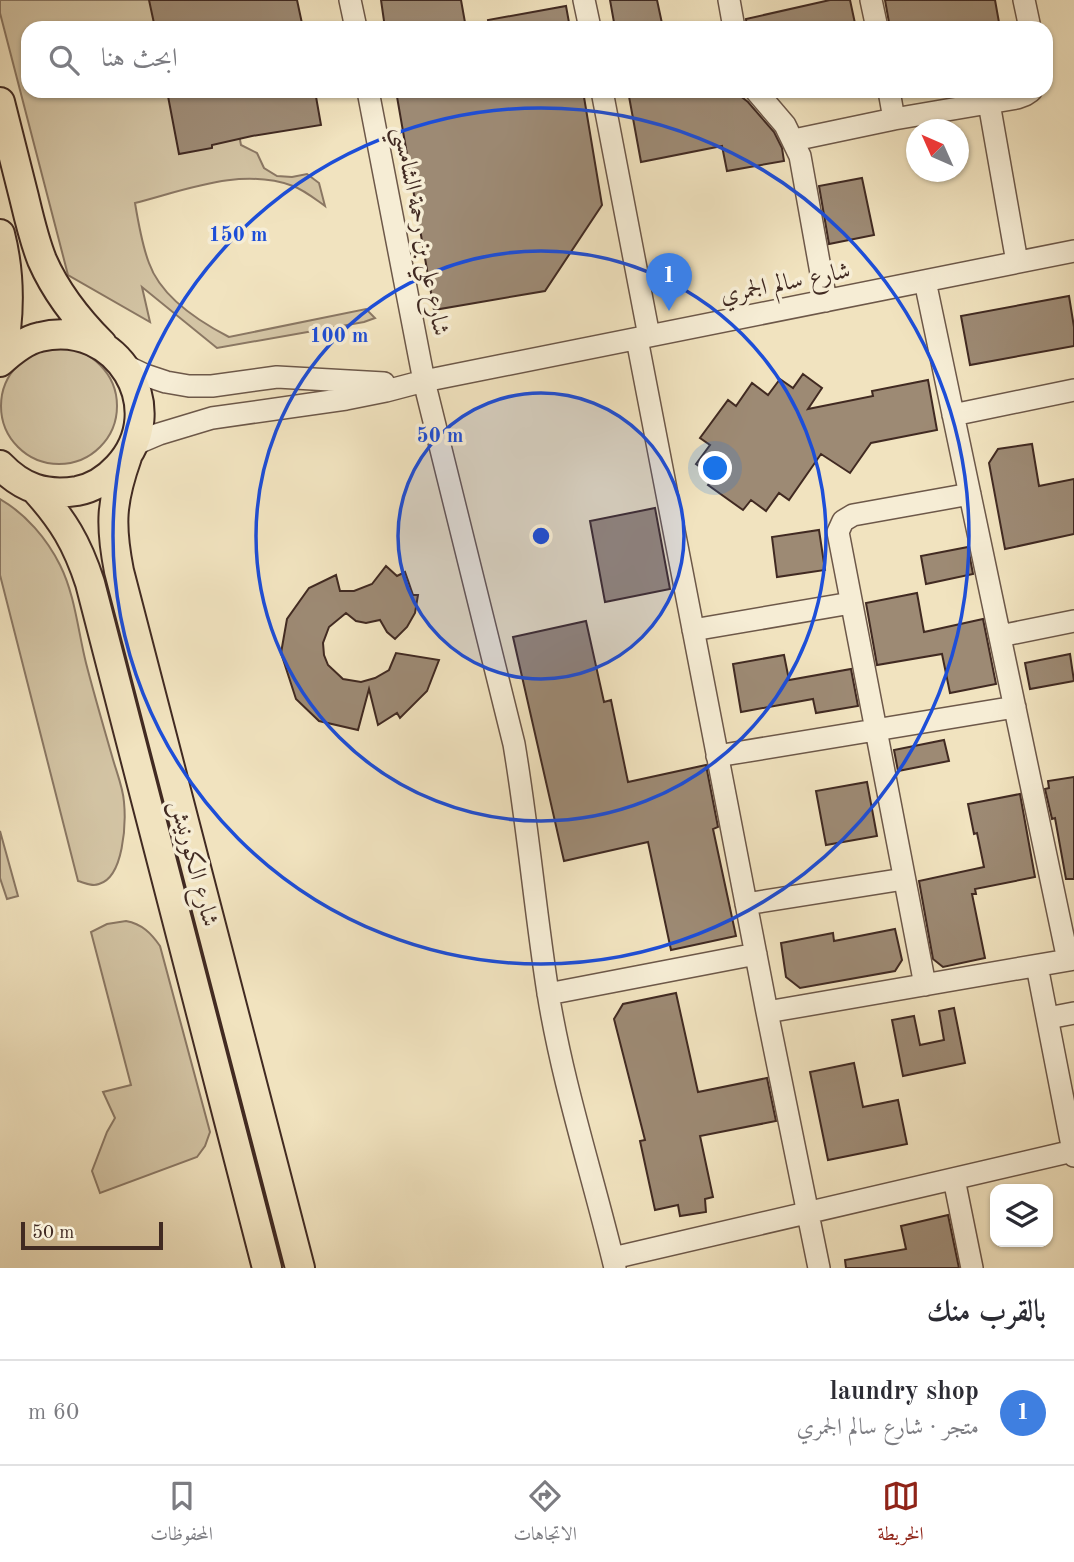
<!DOCTYPE html>
<html lang="ar">
<head>
<meta charset="utf-8">
<style>
	body { margin:0; font-family:"Old Standard TT",Amiri,serif; background:#f2f2f3; color:#2b2b33; direction:rtl }
	.controls { position:absolute; right:21px; bottom:21px; display:grid; overflow:hidden; border-radius:14px; box-shadow:0 2px 5px #0004 }
	.controls button { width:63px; height:63px; display:grid; place-items:center; padding:0; border:0; border-bottom:2px solid #e1e1e2; background:#fff; color:#2b2b33; font:35px sans-serif }
	.compass { position:absolute; left:906px; top:119px; width:63px; height:63px; border-radius:50%; background:#fff; box-shadow:0 2px 5px #0004; rotate:315deg }
	.scale { position:absolute; left:21px; bottom:18px; width:142px; box-sizing:border-box; padding-left:7px; border:4px solid #412a22; border-top:0; font-size:19px; line-height:24px; white-space:nowrap; color:#412a22; -webkit-text-stroke:5px #f6edd5; paint-order:stroke }
	.you { position:absolute; left:716px; top:469px; width:24px; height:24px; margin:-18px; border:5px solid #fff; border-radius:50%; background:#1a73e8; box-shadow:0 0 0 10px #1a73e833 }
	.badge { display:grid; place-items:center; width:46px; height:46px; border-radius:50%; background:#8f2418; color:#fff; font-size:23px; font-weight:700 }
	.pin { position:absolute; translate:-50% -58px; filter:drop-shadow(0 2px 4px #0008) }
	.pin::after { content:''; position:absolute; top:37px; width:24px; height:21px; background:inherit; clip-path:polygon(0 0,100% 0,50% 100%) }
	.list { margin:0; padding:0; list-style:none }
	h2 { display:flex; justify-content:space-between; align-items:center; height:91px; margin:0; padding:0 28px; font-size:30px }
	h2 small { font-size:23px; font-weight:400; color:#7c7c81 }
	.list li { display:grid; grid-template-columns:46px 1fr auto; gap:21px; align-items:center; box-sizing:border-box; height:105px; padding:0 28px; border-top:2px solid #e1e1e2 }
	.list b { display:block; font-size:26px; white-space:nowrap }
	.list p { margin:0; font-size:23px; white-space:nowrap; color:#7c7c81 }
	.list em { font-size:23px; font-style:normal; color:#7c7c81 }
	.icon { flex:none; width:38px; height:38px; fill:none; stroke:currentColor; stroke-width:2; stroke-linecap:round; stroke-linejoin:round }
	.map { position:relative; flex:none; width:1074px; height:1268px; overflow:hidden; direction:ltr }
	.search { position:absolute; background:#fff; box-shadow:0 2px 5px #0004; left:21px; right:21px; top:21px; height:77px; display:flex; align-items:center; gap:18px; box-sizing:border-box; padding:0 24px; border-radius:21px; color:#7c7c81; font-size:26px }
	.sheet { height:196px; background:#fff }
	nav { display:flex; justify-content:space-around; align-items:center; box-sizing:border-box; height:98px; border-top:2px solid #e1e1e2; background:#fff; font-size:19px; color:#7c7c81 }
	nav a { display:grid; justify-items:center; gap:4px }
	nav .on { color:#8f2418 }
	.map>svg:first-child { display:block }
</style>
</head>
<body>
<div class="map">
<svg width="1074" height="1268" viewBox="0 0 1074 1268">
	<rect width="100%" height="100%" fill="#f1e3bf"/>
	<filter id="stains"><feTurbulence type="fractalNoise" baseFrequency=".00286" numOctaves="4"/><feColorMatrix values="0 0 0 0 .2 0 0 0 0 .09 0 0 0 0 .02 0 0 0 .5 -.17"/></filter>
	<radialGradient id="worn" r=".72"><stop offset=".6" stop-color="#630" stop-opacity="0"/><stop offset="1" stop-color="#630" stop-opacity=".3"/></radialGradient>
	<path fill="#d3c4a4" stroke="#8a7763" stroke-width="2" d="M0,0H214L220,28H28V91H231L241,145L257,153L264,168L277,176L292,177L307,174L319,183L325,206C315,199 304,190 293,186C241,167 186,190 135,203C138,221 142,245 149,263C161,297 198,321 229,337L366,309L375,318L364,322L217,348L142,287L150,322L68,275L0,13Z
		M1 406a58 58 0 1 1 116 0a58 58 0 1 1-116 0Z
		M0,499C26,514 47,539 60,565C75,595 78,631 86,663C94,694 103,725 112,756C116,771 123,787 124,802C126,823 124,877 99,884C92,887 85,883 78,881L0,575Z
		M0,831L18,896L7,899L0,878Z
		M126,921C142,924 151,933 160,946L210,1132L205,1146L197,1157L100,1193L92,1171L107,1132L115,1118L103,1092L131,1085L91,932L107,924Z"/>
	<path fill="#9d8a74" stroke="#412a22" stroke-width="2" d="M149,0H297L303,28H155Z
		M381,0H461L466,28H385Z
		M610,0H657L663,28H615Z
		M830,0H850L856,28H747L746,19Z
		M885,0H995L1000,28H890Z
		M566,6L570,28H489L488,20Z
		M167,91H315L321,125L252,136L212,145V148L179,154Z
		M396,91H583L602,205L545,291L434,310Z
		M628,91H691V95L707,92L708,95L734,91L748,102L774,132L782,148L784,161L727,171L722,146L641,162Z
		M862,178L874,235L829,244L819,186Z
		M1069,296L1074,327V346L970,365L961,316Z
		M803,374L822,388L808,409L873,396L872,391L928,380L937,430L871,443L850,473L821,454L789,500L779,493L766,511L751,500L743,510L708,485L714,477L696,464L710,445L700,438L728,400L736,406L752,383L768,395L780,379L793,388Z
		M1032,444L1039,486L1074,479V534L1005,549L989,463L998,449Z
		M655,508L670,589L605,602L590,521Z
		M819,530L825,570L777,577L772,537Z
		M968,547L973,574L926,584L921,556Z
		M386,566L397,576L405,572L413,595H418L415,613L407,627L395,639L387,632L380,620L366,623L356,621L346,613L329,627L323,643L324,655L328,665L343,679L361,682L375,678L389,670L396,653L439,660L427,691L400,718L397,713L378,725L369,689L358,730L319,721L296,699L281,653L287,619L309,588L336,575L340,591H354L372,584Z
		M917,593L924,632L983,619L996,684L950,693L942,654L877,665L866,603Z
		M586,621L604,702L611,700L628,782L706,765L718,827L713,829L736,936L671,950L648,842L564,861L513,637Z
		M1070,654L1074,681L1030,689L1025,663Z
		M784,655L789,680L851,669L858,706L816,713L813,699L741,712L733,664Z
		M944,740L949,761L898,771L894,750Z
		M1074,777V879H1066L1055,818L1052,819L1045,789L1049,788L1048,781Z
		M867,782L877,836L826,845L816,791Z
		M1020,794L1035,877L975,889L976,894H972L985,958L943,967L933,959L919,881L984,867L977,833L974,834L968,804Z
		M895,929L902,960L895,971L800,988L786,977L781,943L833,933L834,941Z
		M676,993L698,1092L767,1078L776,1121L700,1136L713,1197L705,1199L706,1212L680,1216L678,1205L655,1210L640,1141L645,1140L614,1019L623,1004Z
		M954,1008L965,1063L903,1076L892,1020L914,1016L920,1045L944,1040L939,1011Z
		M854,1063L863,1107L898,1100L907,1144L828,1160L810,1072Z
		M948,1215L959,1268H846L845,1260L906,1249L901,1226Z"/>
	<g fill="none" stroke-linecap="round" stroke-linejoin="round">
		<g stroke="#6d5849" stroke-width="24">
			<path id="minor" d="M350,0L356,28
				M584,0L590,28
				M729,0L734,28
				M871,0L877,28
				M1024,0L1030,28
				M368,91L424,381L514,744C528,827 535,910 548,993C563,1086 593,1176 615,1268
				M602,91L649,336
				M756,91L785,125L800,156L826,301
				M889,91L894,119
				M989,103L1017,262
				M794,140L894,119L1017,98L1025,95L1031,91
				M925,281L1068,960
				M637,339L767,1012L819,1268
				M124,365L145,375L166,382L189,386H212L277,377L384,383
				M953,415L1074,390
				M133,445L159,434L212,418L346,399L386,391L424,381L1074,251
				M693,630L851,603
				M1000,636L1074,621
				M717,756L1015,707
				M746,904L904,879
				M1037,966L1074,1156
				M925,985L838,532L843,521L853,515L970,494
				M548,994L756,954
				M767,1012L1074,959
				M1048,1018L1074,1013
				M954,1179L972,1268
				M613,1258L1073,1151"/>
		</g>
		<g stroke="#412a22" stroke-width="32">
			<path id="major" d="M0,102C8,133 16,165 24,197C29,218 34,240 42,260C56,292 77,319 102,344
				M0,234C11,277 10,318 1,361
				M0,362C12,351 25,340 40,337C117,318 172,409 118,467C107,479 93,488 77,491C45,496 22,488 0,465
				M127,457C111,502 110,525 119,571L300,1268
				M35,489C63,520 77,543 90,583L267,1268"/>
		</g>
		<use href="#minor" stroke="#f6edd5" stroke-width="21"/>
		<use href="#major" stroke="#f1e3bf" stroke-width="28"/>
	</g>
	<circle cx="541" cy="536" r="143" fill="#1d4ed8" fill-opacity=".12"/>
	<g fill="none" stroke="#1d4ed8" stroke-width="3.5">
		<circle cx="541" cy="536" r="143"/>
		<circle cx="541" cy="536" r="285"/>
		<circle cx="541" cy="536" r="428"/>
	</g>
	<g text-anchor="middle" stroke-width="7" stroke-linejoin="round" paint-order="stroke">
		<g font-size="24" fill="#412a22" stroke="#f6edd5">
			<text transform="translate(422 231) rotate(79)" y="8">شارع علي بن رحمة الشامسي</text>
			<text transform="translate(785 282) rotate(-11)" y="8">شارع سالم الجمري</text>
			<text transform="translate(195 863) rotate(75)" y="8">شارع الكورنيش</text>
		</g>
	</g>
	<circle cx="541" cy="536" r="10" fill="#1d4ed8" stroke="#f6edd5" stroke-width="3.5"/>
	<g font-size="21" text-anchor="middle" font-weight="bold" fill="#1d4ed8" stroke="#f6edd5" stroke-width="7" stroke-linejoin="round" paint-order="stroke">
		<text x="238" y="241">150 m</text>
		<text x="339" y="342">100 m</text>
		<text x="440" y="442">50 m</text>
	</g>
	<rect width="100%" height="100%" filter="url(#stains)"/>
	<rect width="100%" height="100%" fill="url(#worn)"/>
</svg>
<div class="controls">
<button><svg class="icon" aria-label="layers" viewBox="0 0 24 24"><path d="M12 4l9 5-9 5-9-5zM3 14l9 5 9-5"/></svg></button>
</div>
<svg class="compass" viewBox="-18 -18 36 36"><path d="M0-13l5 13h-10z" fill="#e53935"/><path d="M0 13l5-13h-10z" fill="#7c7c81"/></svg>
<div class="scale">50 m</div>
<div class="you"></div>
<div class="pin badge" style="left:669px;top:311px;background:#3f7fe0">1</div>
<div class="search"><svg class="icon" aria-label="search" viewBox="0 0 24 24"><circle cx="10" cy="10" r="6"/><path d="M15 15l6 6"/></svg>ابحث هنا</div>
</div>
<section class="sheet">
<h2>بالقرب منك<small></small></h2>
<ul class="list">
<li><span class="badge" style="background:#3f7fe0">1</span><div><b>laundry shop</b><p>متجر · شارع سالم الجمري</p></div><em>60 m</em></li>
</ul>
</section>
<nav>
<a class="on"><svg class="icon" aria-label="map" viewBox="0 0 24 24"><path d="M3 6l6-2 6 2 6-2v14l-6 2-6-2-6 2zM9 4v14M15 6v14"/></svg>الخريطة</a>
<a><svg class="icon" aria-label="directions" viewBox="0 0 24 24"><path d="M12 3l9 9-9 9-9-9zM9 14v-3h6M13 9l2 2-2 2"/></svg>الاتجاهات</a>
<a><svg class="icon" aria-label="saved" viewBox="0 0 24 24"><path d="M7 4h10v16l-5-4-5 4z"/></svg>المحفوظات</a>
</nav>
</body>
</html>
